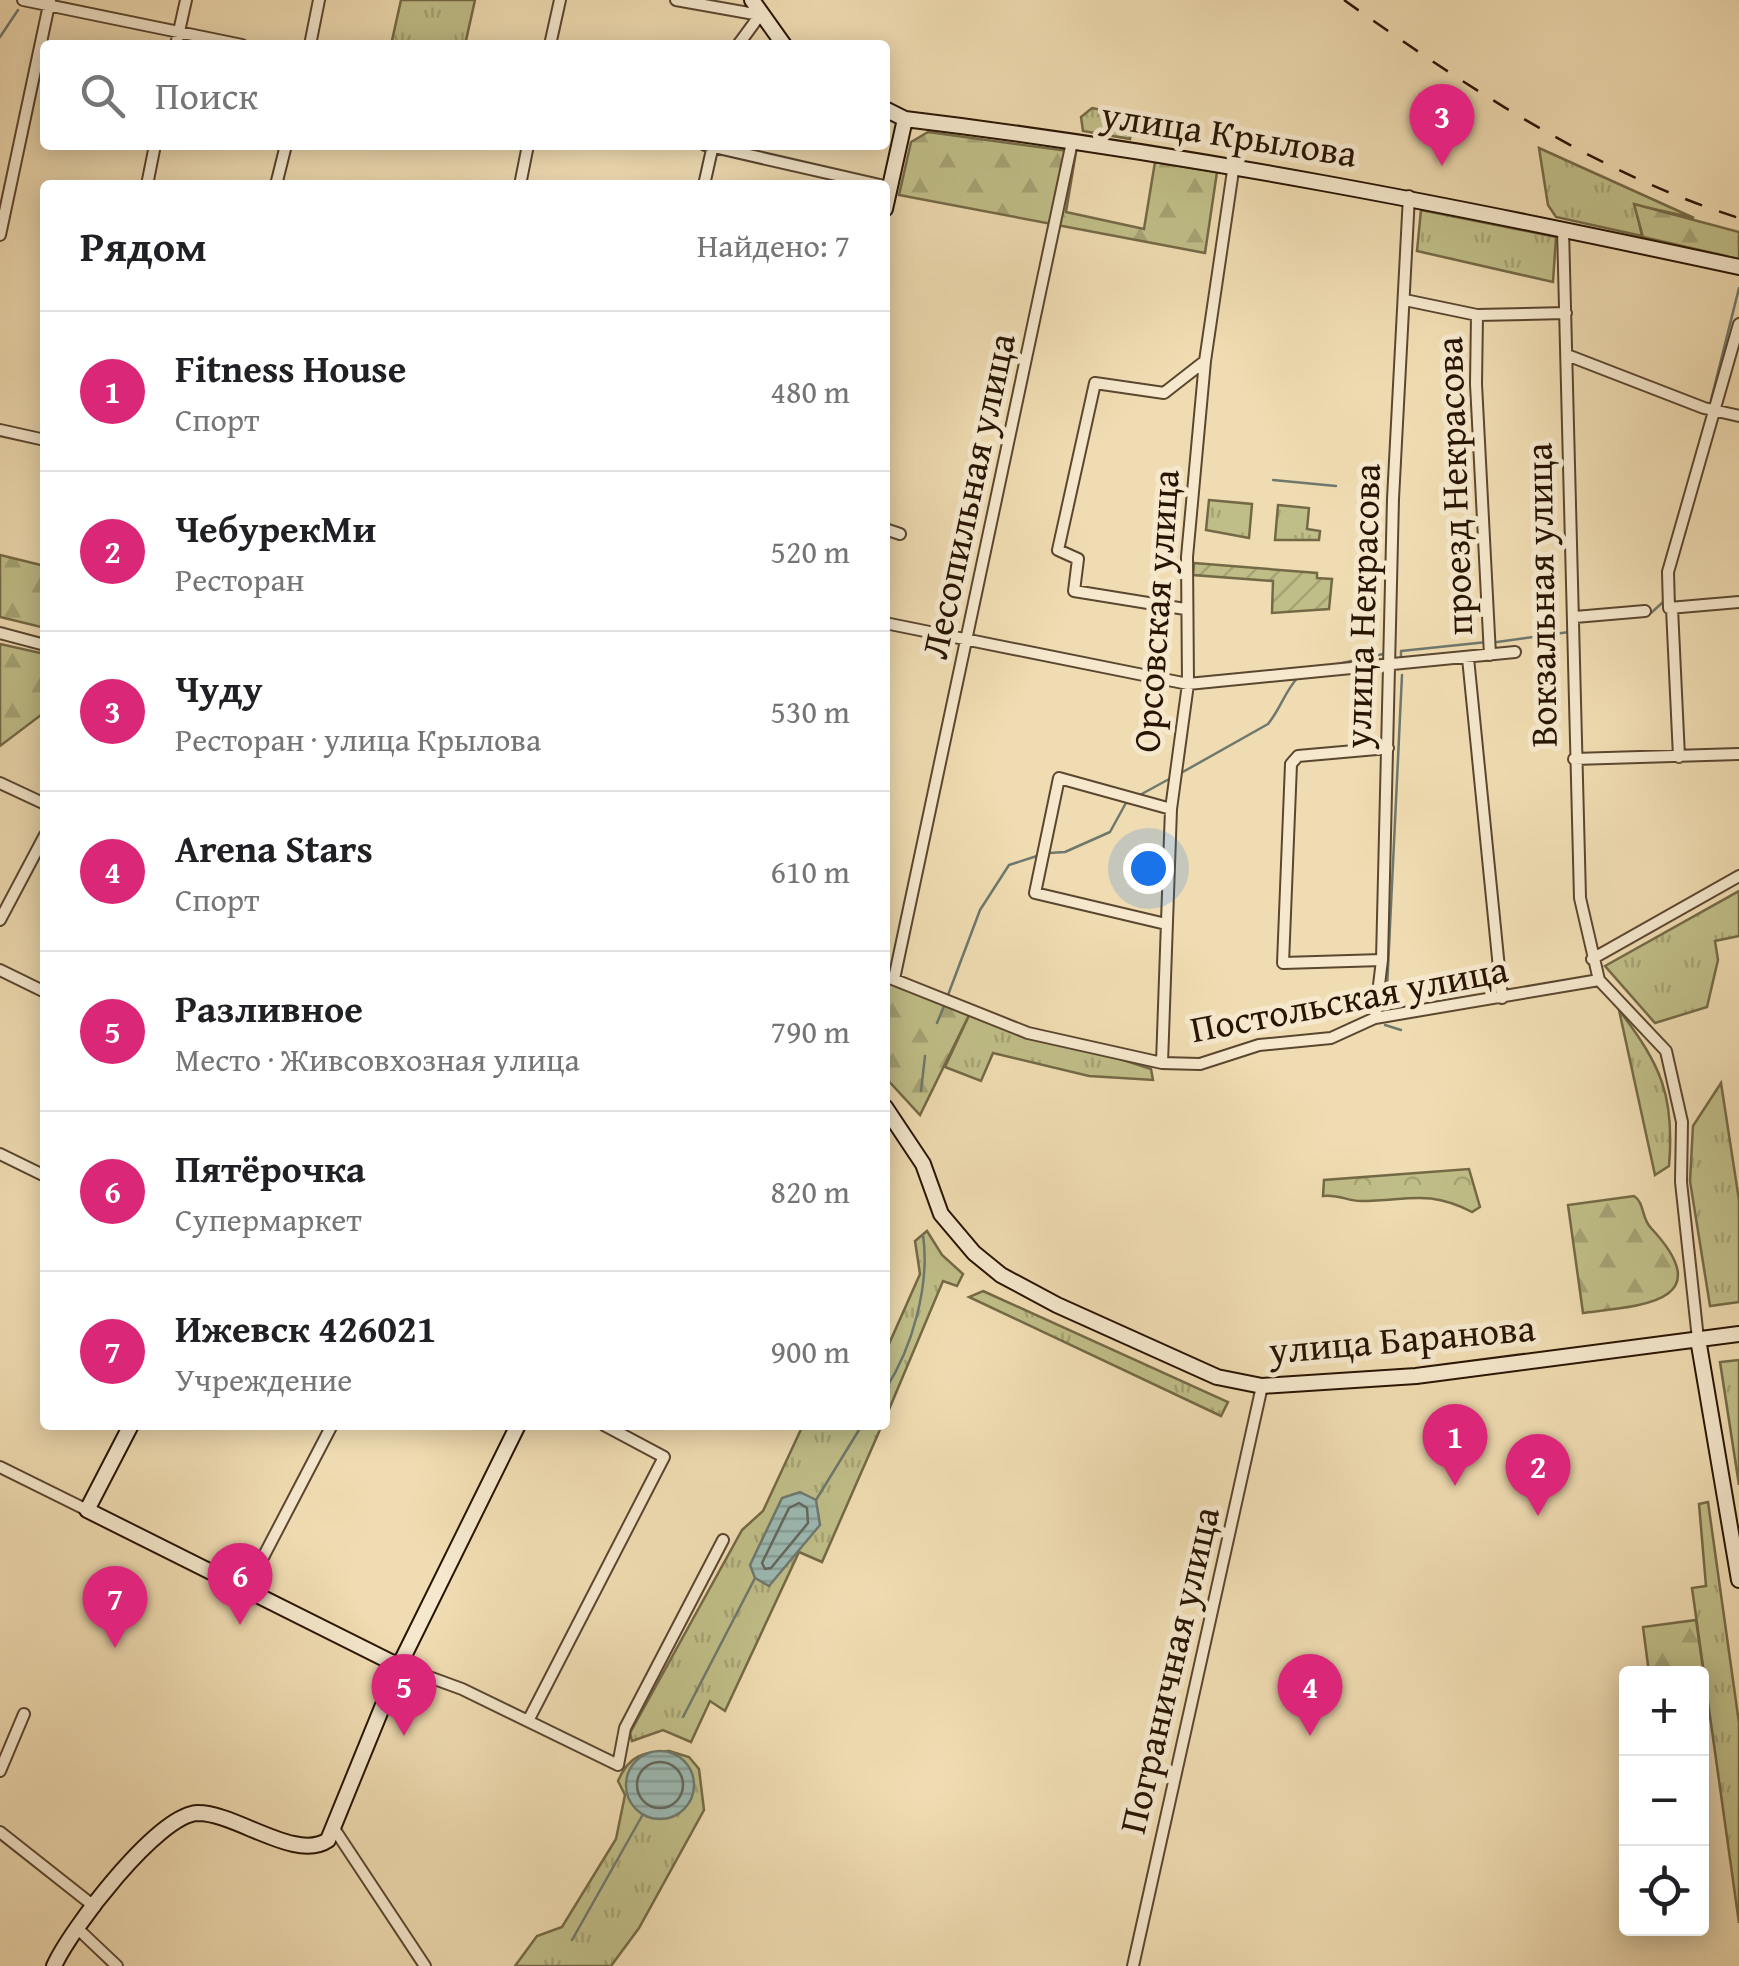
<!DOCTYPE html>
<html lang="ru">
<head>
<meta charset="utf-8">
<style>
	body { margin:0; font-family:"Gentium Book Plus",serif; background:#f2f2f2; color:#202124 }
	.controls { position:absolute; right:30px; bottom:30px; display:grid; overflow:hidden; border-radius:10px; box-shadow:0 5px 25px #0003 }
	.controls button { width:90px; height:90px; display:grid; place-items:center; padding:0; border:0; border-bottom:2px solid #e0e0e0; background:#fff; color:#202124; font:50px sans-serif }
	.you { position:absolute; left:1148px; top:868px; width:35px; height:35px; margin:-25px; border:8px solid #fff; border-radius:50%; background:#1a73e8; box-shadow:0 0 0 15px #1a73e833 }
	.badge { display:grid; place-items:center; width:65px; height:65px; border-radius:50%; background:#db2777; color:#fff; font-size:32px; font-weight:700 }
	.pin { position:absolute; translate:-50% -82px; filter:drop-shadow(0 2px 5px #0008) }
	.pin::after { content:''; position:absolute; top:52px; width:35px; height:30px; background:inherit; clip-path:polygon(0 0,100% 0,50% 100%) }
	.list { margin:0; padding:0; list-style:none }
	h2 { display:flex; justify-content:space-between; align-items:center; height:130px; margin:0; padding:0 40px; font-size:42px }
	h2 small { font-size:32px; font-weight:400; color:#757577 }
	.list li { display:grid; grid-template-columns:65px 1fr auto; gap:30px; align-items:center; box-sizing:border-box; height:160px; padding:0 40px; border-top:2px solid #e0e0e0 }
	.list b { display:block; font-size:38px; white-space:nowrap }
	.list p { margin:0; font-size:32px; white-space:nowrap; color:#757577 }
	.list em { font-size:32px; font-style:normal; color:#757577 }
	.icon { flex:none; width:55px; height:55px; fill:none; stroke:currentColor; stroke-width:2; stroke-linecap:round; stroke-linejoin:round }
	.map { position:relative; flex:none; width:1739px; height:1966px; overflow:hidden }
	.search { position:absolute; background:#fff; box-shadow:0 5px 25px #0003; left:40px; top:40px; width:850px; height:110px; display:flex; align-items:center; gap:25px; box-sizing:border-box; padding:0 35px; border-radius:10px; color:#757577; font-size:38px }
	.panel { position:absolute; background:#fff; box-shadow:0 5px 25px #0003; left:40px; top:180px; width:850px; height:1250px; border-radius:10px }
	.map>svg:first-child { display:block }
</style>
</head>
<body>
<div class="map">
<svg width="1739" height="1966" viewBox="0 0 1739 1966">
	<defs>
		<pattern id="grass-tufts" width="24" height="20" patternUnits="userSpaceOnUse" patternTransform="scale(2.5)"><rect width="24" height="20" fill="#c0be88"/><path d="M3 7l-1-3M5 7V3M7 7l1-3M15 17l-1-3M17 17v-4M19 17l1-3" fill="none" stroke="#a5a274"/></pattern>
		<pattern id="forest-firs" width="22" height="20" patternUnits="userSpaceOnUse" patternTransform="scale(2.5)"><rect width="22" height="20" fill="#c0be88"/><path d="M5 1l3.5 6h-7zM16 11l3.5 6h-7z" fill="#a5a274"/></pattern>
		<pattern id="park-crowns" width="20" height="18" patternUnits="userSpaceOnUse" patternTransform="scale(2.5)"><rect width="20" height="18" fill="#c0be88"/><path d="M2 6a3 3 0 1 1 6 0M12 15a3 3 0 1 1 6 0" fill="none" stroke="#a5a274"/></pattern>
		<pattern id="garden-furrows" width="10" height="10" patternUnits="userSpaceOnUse" patternTransform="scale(2.5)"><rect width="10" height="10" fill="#c0be88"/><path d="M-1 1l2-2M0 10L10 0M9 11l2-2" fill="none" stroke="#a5a274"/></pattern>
		<pattern id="water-rules" width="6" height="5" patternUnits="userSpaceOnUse" patternTransform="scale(2.5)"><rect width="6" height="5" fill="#9cbab4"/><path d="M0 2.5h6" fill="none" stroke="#869f99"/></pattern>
	</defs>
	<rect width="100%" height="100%" fill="#f0dcb2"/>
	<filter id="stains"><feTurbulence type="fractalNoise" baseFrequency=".002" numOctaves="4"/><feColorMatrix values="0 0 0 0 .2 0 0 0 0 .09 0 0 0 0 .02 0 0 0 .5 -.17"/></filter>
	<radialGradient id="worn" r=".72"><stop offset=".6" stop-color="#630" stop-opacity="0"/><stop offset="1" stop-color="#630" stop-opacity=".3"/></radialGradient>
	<path fill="url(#grass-tufts)" stroke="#746946" stroke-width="2.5" d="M401,0H475L465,45H391Z
		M1092,108L1134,117L1130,139L1083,131L1081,117Z
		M1539,148L1694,218L1635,205L1642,236L1556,217L1548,205Z
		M1421,210L1556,237L1553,282L1417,251Z
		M1209,500L1252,504L1249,538L1206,530Z
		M1278,505L1309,508L1307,529L1320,531L1319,540H1275Z
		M1739,891V936L1715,941L1718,960L1707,1007L1655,1023L1605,966Z
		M1619,1010C1661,1065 1675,1096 1669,1166L1655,1175Z
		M971,1011L1151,1069L1153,1080L1089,1076L993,1053L981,1081L945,1067Z
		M1721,1083L1739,1200V1302L1710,1306L1690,1181L1693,1126Z
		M927,1231L942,1255L963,1274L957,1286L943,1281L885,1419V1353L920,1274L915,1241Z
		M983,1291L1228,1402L1221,1416L969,1297Z
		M1739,1360V1485L1720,1362Z
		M803,1425H882L822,1562L799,1552L725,1711L710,1701L691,1742L663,1730L632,1741L630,1733L742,1530L763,1511Z
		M1708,1502L1739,1723V1923L1692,1588L1706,1586L1699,1504Z
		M669,1751L689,1757L699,1769L704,1810L639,1928L611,1966H515L537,1936L562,1927L616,1839L625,1795L618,1781C629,1755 643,1752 669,1751Z"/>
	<path fill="url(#forest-firs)" stroke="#746946" stroke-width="2.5" d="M928,132L1076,152L1066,212L1144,229L1155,162L1217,172L1205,253L899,195L911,142Z
		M1634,204L1739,232V259L1643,237Z
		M0,555L45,566V628L0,617Z
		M0,644L45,654V712L0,746Z
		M885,976L971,1011L920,1115L885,1077Z
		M1634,1196C1645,1203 1641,1218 1651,1228C1721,1303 1639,1306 1583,1313L1568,1205Z
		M1696,1620L1704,1676L1649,1673L1643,1627Z"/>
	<path fill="url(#park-crowns)" stroke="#746946" stroke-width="2.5" d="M1469,1169L1480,1207L1472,1212C1427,1189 1408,1201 1361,1201C1347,1201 1339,1194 1323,1196L1324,1180Z"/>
	<path fill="url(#garden-furrows)" stroke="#746946" stroke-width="2.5" d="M1194,563L1317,573V578L1332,579L1329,609L1272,613L1273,581L1193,575Z"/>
	<path fill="url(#water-rules)" stroke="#6e786d" stroke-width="2.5" d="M800,1492L816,1500L820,1525L769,1586L755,1578L750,1565L782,1498Z
		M626 1785a34 34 0 1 1 68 0a34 34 0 1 1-68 0Z"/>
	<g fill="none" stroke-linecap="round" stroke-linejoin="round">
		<path stroke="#62675c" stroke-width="2.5" d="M799,1503L807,1508L808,1523L771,1568L765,1569L762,1563L789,1508Z
			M637 1785a23 23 0 1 1 46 0a23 23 0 1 1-46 0Z"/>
		<path stroke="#6e786d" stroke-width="2.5" d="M0,37L18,10
			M1711,400L1739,288
			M1699,444L1707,416
			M1273,480L1336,486
			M1651,613L1663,602
			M1497,642L1569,632
			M1401,657V651L1487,642
			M1333,665L1383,654
			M1181,773L1268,724C1281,708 1284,693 1298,677
			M1138,796L1171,778
			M1049,853L1065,852L1110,832L1127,801
			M948,995L980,910L1009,865L1040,855
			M1386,1010L1402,675
			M937,1023L944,1006
			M1385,1025L1401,1030
			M921,1091L925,1056
			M885,1390C913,1347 930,1284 923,1235
			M816,1500L862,1425
			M683,1717L755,1578
			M572,1940L642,1816"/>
		<g stroke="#5b462f" stroke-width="14">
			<path id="street" d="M23,0L242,45
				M676,0L760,15
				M176,45L186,0
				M310,45L319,0
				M550,45L560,0
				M738,45L760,15
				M705,145L880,185
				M147,185L155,145
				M276,185L286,145
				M520,185L528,145
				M704,185L713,145
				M1563,229L1580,898L1599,980L1666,1051L1682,1122L1681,1182L1698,1339
				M0,235L50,0
				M1405,300L1477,315L1566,313
				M1477,315L1476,384L1490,655
				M1739,324L1668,572L1669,608L1739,602
				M1567,355L1704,408L1739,416
				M0,430L45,440
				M885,529L900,534
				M1672,608L1679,757
				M1185,609L1074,591L1078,559L1058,550L1095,383L1164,393L1205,361
				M1575,617L1645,611
				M885,623L1188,684L1515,652
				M0,633L45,645
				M1468,658L1502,998
				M1574,759L1739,754
				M0,783L45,804
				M0,920L45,835
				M1166,924L1035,893L1059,778L1171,809
				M1592,959L1739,876
				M1382,960L1283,963L1291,764L1298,756L1388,748
				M0,970L45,992
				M885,976L1028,1033L1162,1063L1200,1064L1259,1045L1331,1038L1375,1018L1599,980
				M894,979L1072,142
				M1375,1018L1382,960L1393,499L1409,196
				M1162,1063L1171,809L1188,684L1187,557L1205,361L1234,164
				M0,1154L45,1176
				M0,1467L87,1510
				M246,1590L332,1425
				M399,1666L462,1689L618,1765L625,1728L723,1540
				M529,1719L664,1457L604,1425
				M0,1771L24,1714
				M335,1830L425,1966
				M0,1832L95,1907
				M78,1929L117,1966
				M1133,1966L1262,1386"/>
		</g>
		<g stroke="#291403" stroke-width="18">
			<path id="secondary" d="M752,0L784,45
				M885,109L905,119C1187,153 1462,207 1739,267
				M885,209L905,119
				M885,1107L923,1164L941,1214L974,1253L1001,1275L1057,1305L1217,1377L1262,1386L1416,1376L1739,1334
				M1698,1339L1739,1580
				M131,1425L87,1510L399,1666
				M54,1966C70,1930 158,1814 198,1813C236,1813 296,1862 328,1840L399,1666L518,1425"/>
		</g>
		<use href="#street" stroke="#f5e8cd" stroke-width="10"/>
		<use href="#secondary" stroke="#f5e8cd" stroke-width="14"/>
		<path stroke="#291403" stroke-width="2.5" stroke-dasharray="18 18" stroke-linecap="butt" d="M1344,0C1465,86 1596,173 1739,218"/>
	</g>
	<g text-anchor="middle" stroke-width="10" stroke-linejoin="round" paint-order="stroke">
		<g font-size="38" fill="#291403" stroke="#f5e8cd">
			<text transform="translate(1229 134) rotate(9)" y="13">улица Крылова</text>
			<text transform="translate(1454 486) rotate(-92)" y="13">проезд Некрасова</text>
			<text transform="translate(968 496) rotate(-78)" y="13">Лесопильная улица</text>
			<text transform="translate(1541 595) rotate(-91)" y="13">Вокзальная улица</text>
			<text transform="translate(1362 606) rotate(-88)" y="13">улица Некрасова</text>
			<text transform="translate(1156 611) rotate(-86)" y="13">Орсовская улица</text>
			<text transform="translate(1349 999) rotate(-11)" y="13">Постольская улица</text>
			<text transform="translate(1402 1339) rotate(-5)" y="13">улица Баранова</text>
			<text transform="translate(1169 1670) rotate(-77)" y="13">Пограничная улица</text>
		</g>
	</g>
	<rect width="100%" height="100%" filter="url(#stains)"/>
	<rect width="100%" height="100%" fill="url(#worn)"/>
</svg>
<div class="controls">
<button>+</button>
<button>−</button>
<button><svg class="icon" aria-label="locate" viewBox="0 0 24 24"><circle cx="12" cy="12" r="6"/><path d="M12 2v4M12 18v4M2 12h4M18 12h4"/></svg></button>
</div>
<div class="you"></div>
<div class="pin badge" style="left:1455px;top:1486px">1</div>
<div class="pin badge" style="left:1538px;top:1516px">2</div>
<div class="pin badge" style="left:1442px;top:166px">3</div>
<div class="pin badge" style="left:1310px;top:1736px">4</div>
<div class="pin badge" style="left:404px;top:1736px">5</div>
<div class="pin badge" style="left:240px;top:1625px">6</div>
<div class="pin badge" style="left:115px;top:1648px">7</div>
<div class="search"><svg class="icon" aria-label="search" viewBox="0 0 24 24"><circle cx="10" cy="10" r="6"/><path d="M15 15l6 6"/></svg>Поиск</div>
<section class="panel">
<h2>Рядом<small>Найдено: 7</small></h2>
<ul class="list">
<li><span class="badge">1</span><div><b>Fitness House</b><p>Спорт</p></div><em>480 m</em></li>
<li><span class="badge">2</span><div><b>ЧебурекМи</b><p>Ресторан</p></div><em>520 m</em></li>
<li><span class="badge">3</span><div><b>Чуду</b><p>Ресторан · улица Крылова</p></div><em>530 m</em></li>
<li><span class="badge">4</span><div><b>Arena Stars</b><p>Спорт</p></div><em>610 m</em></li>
<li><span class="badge">5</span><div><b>Разливное</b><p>Место · Живсовхозная улица</p></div><em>790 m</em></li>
<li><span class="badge">6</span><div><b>Пятёрочка</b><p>Супермаркет</p></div><em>820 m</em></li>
<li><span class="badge">7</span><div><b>Ижевск 426021</b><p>Учреждение</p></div><em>900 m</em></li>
</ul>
</section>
</div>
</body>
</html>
